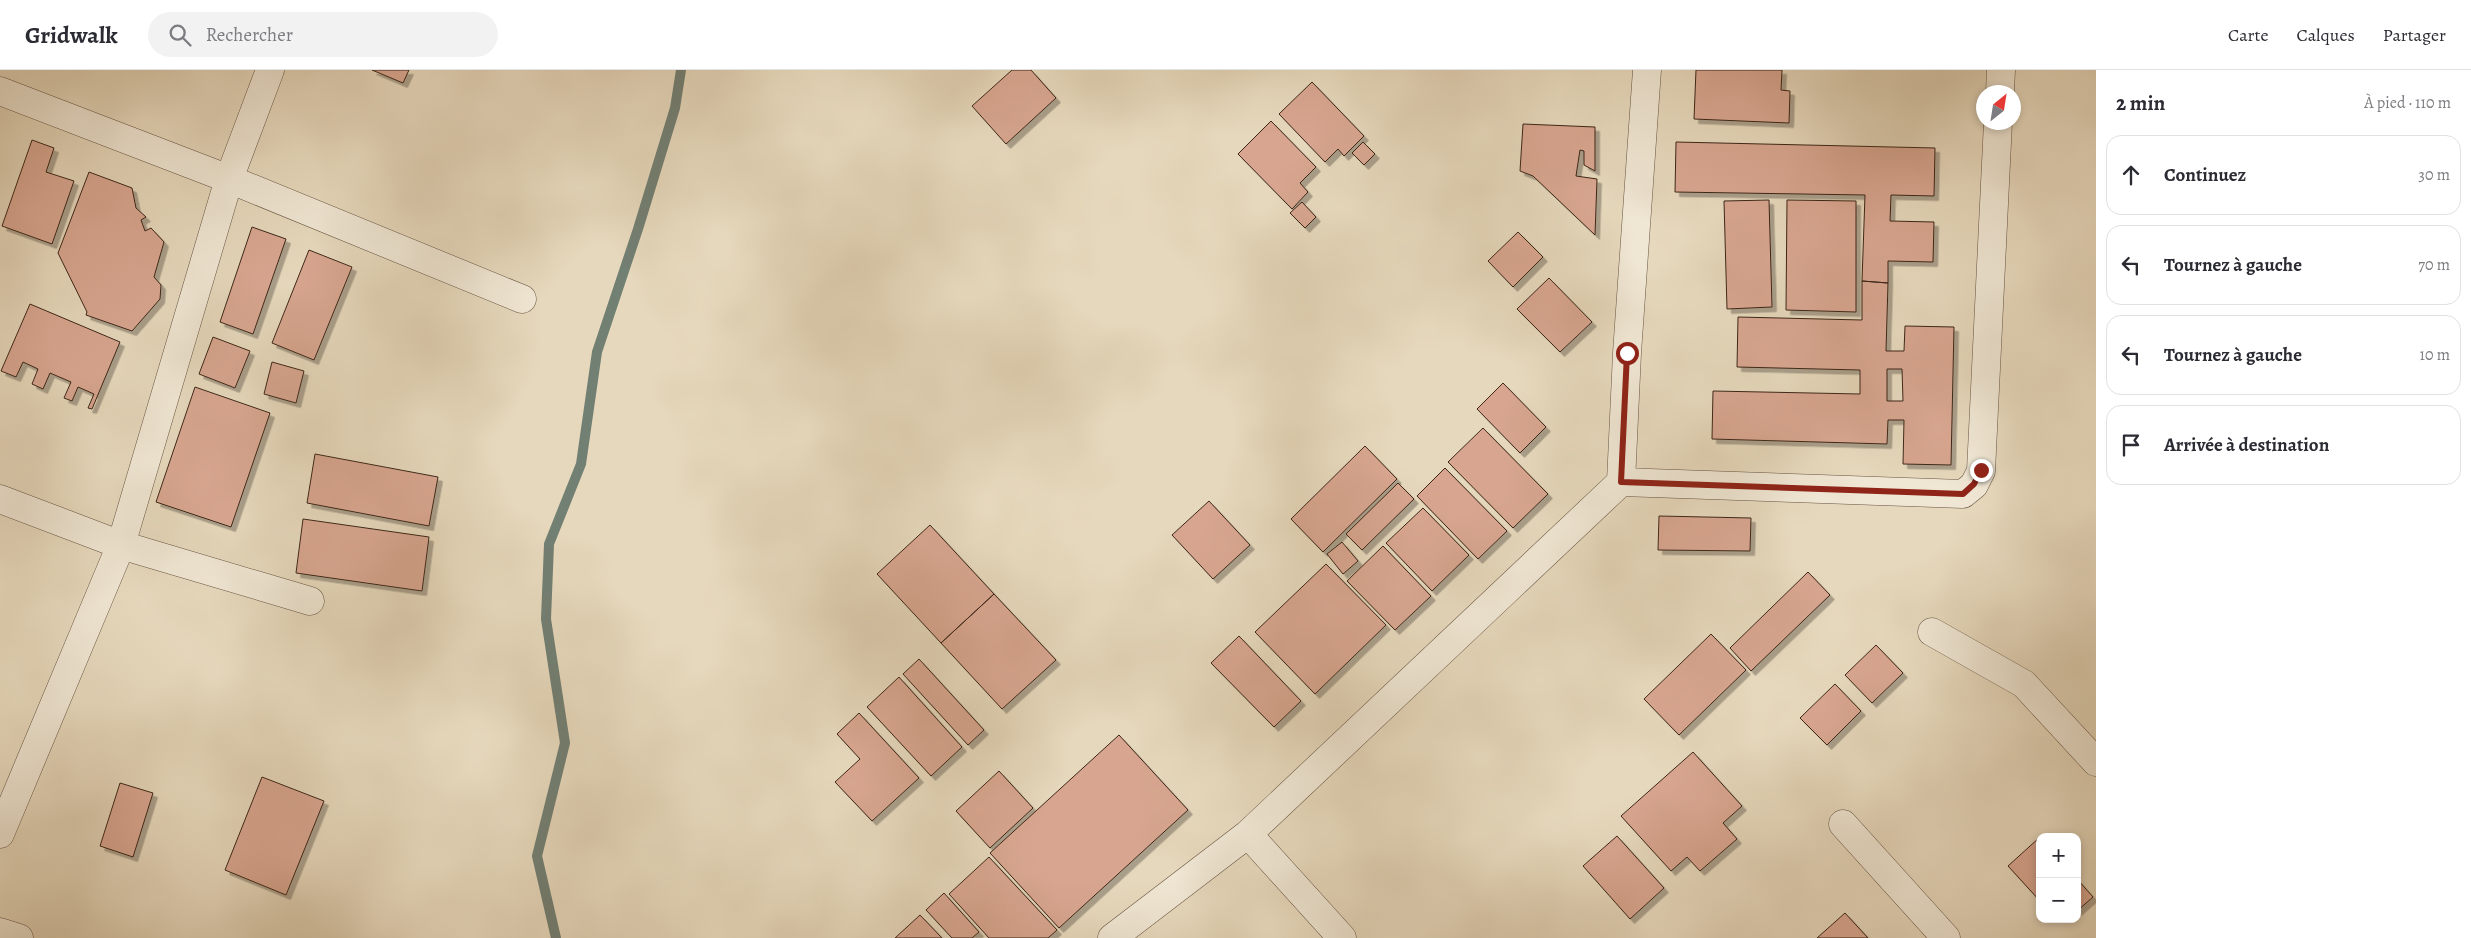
<!DOCTYPE html>
<html lang="fr">
<head>
<meta charset="utf-8">
<style>
	body { margin:0; font-family:Alegreya,serif; background:#f2f2f3; color:#2b2b33 }
	.controls { position:absolute; right:15px; bottom:15px; display:grid; overflow:hidden; border-radius:10px; box-shadow:0 2px 8px #0003 }
	.controls button { width:45px; height:45px; display:grid; place-items:center; padding:0; border:0; border-bottom:1px solid #e1e1e2; background:#fff; color:#2b2b33; font:25px sans-serif }
	.compass { position:absolute; left:1976px; top:15px; width:45px; height:45px; border-radius:50%; background:#fff; box-shadow:0 2px 8px #0003; rotate:30deg }
	.stop { position:absolute; width:15px; height:15px; margin:-11px; border:4px solid #8f2418; border-radius:50%; background:#fff }
	.stop.end { background:#8f2418; border-color:#fff; box-shadow:0 1px 5px #0008 }
	.list { margin:0; padding:0; list-style:none }
	h2 { display:flex; justify-content:space-between; align-items:center; height:65px; margin:0; padding:0 20px; font-size:21px }
	h2 small { font-size:16px; font-weight:400; color:#7c7c81 }
	.list li { display:grid; grid-template-columns:32px 1fr auto; gap:15px; align-items:center; box-sizing:border-box; height:80px; margin:0 10px 10px; padding:0 10px; border:1px solid #e1e1e2; border-radius:15px }
	.list b { display:block; font-size:19px; white-space:nowrap }
	.list em { font-size:16px; font-style:normal; color:#7c7c81 }
	.icon { flex:none; width:28px; height:28px; fill:none; stroke:currentColor; stroke-width:2; stroke-linecap:round; stroke-linejoin:round }
	.map { position:relative; flex:none; width:2096px; height:868px; overflow:hidden }
	header { display:flex; align-items:center; gap:30px; box-sizing:border-box; height:70px; padding:0 25px; background:#fff; border-bottom:1px solid #e1e1e2 }
	header strong { font-size:24px }
	nav { display:flex; gap:28px; margin-inline-start:auto; font-size:18px }
	.search { width:350px; height:45px; background:#f2f2f3; display:flex; align-items:center; gap:12px; box-sizing:border-box; padding:0 18px; border-radius:28px; color:#7c7c81; font-size:19px }
	main { display:flex }
	aside { flex:1; background:#fff }
	.map>svg:first-child { display:block }
</style>
</head>
<body>
<header>
<strong>Gridwalk</strong>
<div class="search"><svg class="icon" aria-label="search" viewBox="0 0 24 24"><circle cx="10" cy="10" r="6"/><path d="M15 15l6 6"/></svg>Rechercher</div>
<nav><a>Carte</a><a>Calques</a><a>Partager</a></nav>
</header>
<main>
<div class="map">
<svg width="2096" height="868" viewBox="0 0 2096 868">
	<defs>
		<filter id="shadow"><feDropShadow dx="4.5" dy="4.5" stdDeviation="0" flood-color="#0004"/></filter>
	</defs>
	<rect width="100%" height="100%" fill="#e6d8bc"/>
	<filter id="stains"><feTurbulence type="fractalNoise" baseFrequency=".004" numOctaves="4"/><feColorMatrix values="0 0 0 0 .2 0 0 0 0 .09 0 0 0 0 .02 0 0 0 .5 -.17"/></filter>
	<radialGradient id="worn" r=".72"><stop offset=".6" stop-color="#630" stop-opacity="0"/><stop offset="1" stop-color="#630" stop-opacity=".3"/></radialGradient>
	<g fill="none" stroke-linecap="round" stroke-linejoin="round">
		<path stroke="#727f73" stroke-width="10" d="M556,868L537,786L565,673L546,549L549,474L581,394L597,282L638,159L675,38L681,0"/>
	</g>
	<path fill="#d8a690" stroke="#3d2719" fill-rule="evenodd" filter="url(#shadow)" d="M372,0H409L403,13Z
		M1012,0H1031L1056,28L1006,74L972,36Z
		M1696,0H1782L1781,20L1790,21L1789,53L1694,49Z
		M1312,12L1364,66L1344,86L1338,79L1325,92L1279,44Z
		M1271,51L1316,97L1300,113L1308,122L1292,139L1238,84Z
		M1523,54L1595,57V101L1584,95V81L1580,80L1576,106L1597,109L1595,165L1533,106L1520,101Z
		M32,70L54,78L46,102L74,111L52,174L2,156Z
		M1363,72L1375,84L1364,95L1352,83Z
		M1676,72L1935,78L1934,126L1891,125L1890,151L1934,152L1933,192L1888,191V213L1862,211L1865,125L1675,122Z
		M89,102L132,118L136,138L146,147L141,150L145,161L151,158L164,172L154,207L161,215L160,229L132,261L86,245L87,242L58,183Z
		M1769,130L1772,237L1727,239L1724,131Z
		M1787,130L1856,131V242L1786,240Z
		M1302,132L1316,147L1305,158L1290,143Z
		M252,157L286,169L253,264L220,252Z
		M1518,162L1543,187L1513,217L1488,191Z
		M309,180L352,197L314,290L272,273Z
		M1549,208L1592,252L1560,282L1517,239Z
		M1862,211L1888,213L1886,281H1904L1905,256L1954,257L1951,395L1903,394L1904,350H1888L1887,374L1712,369L1713,321L1860,324V300L1737,297L1738,247L1862,250ZM1887,299H1902L1903,331H1887Z
		M30,234L120,272L92,339L88,338L94,324L78,317L72,331L64,328L71,312L50,303L43,319L32,314L38,299L23,292L16,307L1,301Z
		M213,267L250,281L235,318L199,304Z
		M272,292L304,301L296,333L264,324Z
		M1503,313L1546,357L1520,383L1477,339Z
		M195,317L270,343L231,457L156,432Z
		M1483,358L1548,424L1513,458L1448,392Z
		M1365,376L1397,409L1323,482L1291,449Z
		M315,384L438,407L429,456L307,433Z
		M1445,398L1507,461L1478,489L1417,426Z
		M1398,413L1414,429L1362,480L1346,464Z
		M1209,431L1250,475L1213,509L1172,465Z
		M1423,438L1469,485L1432,521L1386,473Z
		M1659,446L1751,448L1750,481L1658,480Z
		M303,449L429,467L422,521L296,503Z
		M930,455L994,524L941,573L877,504Z
		M1342,472L1358,491L1343,504L1327,484Z
		M1383,476L1431,526L1395,560L1347,511Z
		M1326,494L1386,555L1315,624L1255,562Z
		M1808,502L1830,525L1751,601L1730,578Z
		M994,524L1056,590L1002,639L941,573Z
		M1711,564L1746,600L1679,665L1644,629Z
		M1239,566L1301,631L1274,657L1211,593Z
		M1876,575L1903,603L1872,633L1845,605Z
		M919,589L984,660L968,675L903,604Z
		M899,607L962,677L931,706L867,637Z
		M1835,614L1861,641L1827,675L1800,648Z
		M859,643L919,708L872,751L835,712L860,689L837,664Z
		M1119,665L1188,740L1059,858L990,783Z
		M1693,682L1742,736L1723,753L1737,769L1700,801L1687,787L1671,801L1621,746Z
		M999,701L1033,738L990,778L956,741Z
		M262,707L324,731L286,825L225,800Z
		M120,713L153,723L133,787L100,776Z
		M1617,766L1664,818L1630,849L1583,796Z
		M2040,767V831L2008,796Z
		M989,787L1057,860L1048,868H989L949,824Z
		M2077,809L2093,827L2077,841Z
		M944,823L979,862L972,868H952L926,840Z
		M1845,843L1868,868H1817Z
		M920,845L942,868H895Z"/>
	<g fill="none" stroke-linecap="round" stroke-linejoin="round">
		<g stroke="#675342" stroke-width="29">
			<path id="minor" d="M0,21L229,109L522,229
				M2000,22L2001,0
				M1621,412L1627,283L1647,0
				M0,429L121,475L310,531
				M1932,562L2024,614L2096,692
				M1843,754L1946,868
				M0,764L121,475L229,109L270,0
				M1248,764L1342,868
				M0,862L19,868
				M1112,868L1248,764L1621,412L1963,424L1974,415L1981,401L1998,52"/>
		</g>
		<use href="#minor" stroke="#efe6d3" stroke-width="28"/>
	</g>
	<g fill="none" stroke-linecap="round" stroke-linejoin="round">
		<path stroke="#8f2418" stroke-width="6" d="M1627,283L1621,412L1963,424L1974,414L1981,400"/>
	</g>
	<rect width="100%" height="100%" filter="url(#stains)"/>
	<rect width="100%" height="100%" fill="url(#worn)"/>
</svg>
<div class="controls">
<button>+</button>
<button>−</button>
</div>
<svg class="compass" viewBox="-18 -18 36 36"><path d="M0-13l5 13h-10z" fill="#e53935"/><path d="M0 13l5-13h-10z" fill="#7c7c81"/></svg>
<div class="stop" style="left:1627px;top:283px"></div>
<div class="stop end" style="left:1981px;top:400px"></div>
</div>
<aside>
<h2>2 min<small>À pied · 110 m</small></h2>
<ul class="list">
<li><svg class="icon" aria-label="ahead" viewBox="0 0 24 24"><path d="M12 20V5M6 11l6-6 6 6"/></svg><div><b>Continuez</b></div><em>30 m</em></li>
<li><svg class="icon" aria-label="left" viewBox="0 0 24 24"><path d="M17 20v-9H6M10 6l-5 5 5 5"/></svg><div><b>Tournez à gauche</b></div><em>70 m</em></li>
<li><svg class="icon" aria-label="left" viewBox="0 0 24 24"><path d="M17 20v-9H6M10 6l-5 5 5 5"/></svg><div><b>Tournez à gauche</b></div><em>10 m</em></li>
<li><svg class="icon" aria-label="arrive" viewBox="0 0 24 24"><path d="M6 21V4h12l-3 4 3 4H6"/></svg><div><b>Arrivée à destination</b></div></li>
</ul>
</aside>
</main>
</body>
</html>
